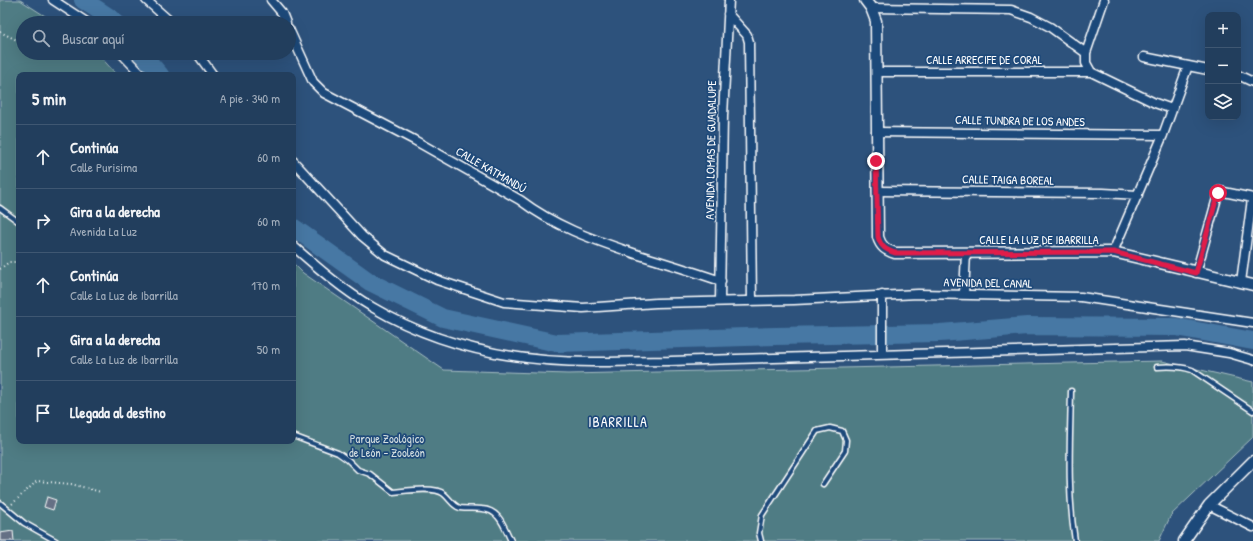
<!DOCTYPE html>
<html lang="es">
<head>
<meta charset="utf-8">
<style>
	body { margin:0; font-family:"Patrick Hand",sans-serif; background:#2a4563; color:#f1f3f6 }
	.controls { position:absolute; right:12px; top:12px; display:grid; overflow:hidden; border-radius:8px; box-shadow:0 4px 16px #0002 }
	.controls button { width:36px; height:36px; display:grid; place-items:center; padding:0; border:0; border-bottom:1px solid #3f5772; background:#223e5d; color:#f1f3f6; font:20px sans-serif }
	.stop { position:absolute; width:12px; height:12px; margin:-9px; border:3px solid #e11d48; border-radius:50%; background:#fff }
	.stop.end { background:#e11d48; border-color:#fff; box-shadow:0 1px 4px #0008 }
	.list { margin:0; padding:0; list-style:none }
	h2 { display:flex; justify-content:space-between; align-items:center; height:52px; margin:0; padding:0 16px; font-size:17px }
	h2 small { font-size:13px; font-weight:400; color:#a2aebc }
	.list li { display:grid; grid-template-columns:26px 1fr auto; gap:12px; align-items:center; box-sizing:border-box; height:64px; padding:0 16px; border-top:1px solid #3f5772 }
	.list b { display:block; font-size:15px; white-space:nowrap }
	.list p { margin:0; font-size:13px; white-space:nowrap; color:#a2aebc }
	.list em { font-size:13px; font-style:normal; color:#a2aebc }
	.icon { flex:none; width:22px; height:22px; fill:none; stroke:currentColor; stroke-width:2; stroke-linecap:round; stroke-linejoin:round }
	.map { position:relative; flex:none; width:1253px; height:541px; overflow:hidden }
	.search { position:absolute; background:#223e5d; box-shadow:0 4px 16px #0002; left:16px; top:16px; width:280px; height:44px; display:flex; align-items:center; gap:10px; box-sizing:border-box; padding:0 14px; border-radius:22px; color:#a2aebc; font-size:15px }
	.panel { position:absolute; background:#223e5d; box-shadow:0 4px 16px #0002; left:16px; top:72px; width:280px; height:372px; border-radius:8px }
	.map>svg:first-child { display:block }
</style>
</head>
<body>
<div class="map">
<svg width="1253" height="541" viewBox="0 0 1253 541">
	<rect width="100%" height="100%" fill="#2d527c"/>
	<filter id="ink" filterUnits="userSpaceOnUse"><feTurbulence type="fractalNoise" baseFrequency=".025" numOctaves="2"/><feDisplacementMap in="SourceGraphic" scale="8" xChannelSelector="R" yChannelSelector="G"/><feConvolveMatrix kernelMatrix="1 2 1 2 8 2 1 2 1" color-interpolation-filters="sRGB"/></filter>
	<g filter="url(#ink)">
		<path fill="#4f7c84" stroke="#a7bec2" d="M0,0H20L56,23H23V53H97L117,75H19V441H293V263L303,273L444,370L568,374L1162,361L1253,382V437L1171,515L1159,541H0Z"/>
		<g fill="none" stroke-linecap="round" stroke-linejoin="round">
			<path stroke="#4778a4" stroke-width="18" d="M83,0L112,19L116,23
				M141,53L160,75
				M293,227L370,282L443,318L557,343L776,336L940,333L1027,326L1176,327L1253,341"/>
		</g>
		<path fill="#657085" stroke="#fff" d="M47,497L56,500L53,510L44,507Z
			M13,531L14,541H0V533Z"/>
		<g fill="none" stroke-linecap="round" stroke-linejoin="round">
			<g stroke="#fff" stroke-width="7">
				<path id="service" d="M0,208L19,222
					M1157,367C1169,366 1180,366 1192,370L1253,411
					M1071,391C1070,442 1067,491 1075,541
					M293,436L338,453L348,460L358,470L370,474L393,492C405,491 435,486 444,494C450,499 453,506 460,508C467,509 475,508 482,509C500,510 504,527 511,541
					M0,503L24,523L56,541
					M761,541L759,533L762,515L817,431L830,428L842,431L846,440L845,451L823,484"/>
			</g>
			<g stroke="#fff" stroke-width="11">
				<path id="minor" d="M53,0L88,23
					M146,0L172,23
					M271,0L282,13L286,23
					M1104,0L1086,53V63L1091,72L1155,103L1172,109
					M871,8L1011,10L1031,17L1050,27L1086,53
					M728,14L747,35L749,42L752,301
					M289,29L313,82L324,93L414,140L520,200C557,228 595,240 639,255C666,263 694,272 721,281
					M121,53L142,75
					M197,53L213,75
					M1144,57L1208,70
					M877,72H1091
					M1238,75L1253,82
					M876,132L1163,135
					M293,161L362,236L385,255L437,280L504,302L583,308L656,303L794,300L918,294L1081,297L1253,323
					M877,191L1103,193L1138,195
					M293,246C318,268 343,290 372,307C438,346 515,362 592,362C618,362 644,361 670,361L1185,346L1229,353L1253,360
					M1113,252L1163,135L1188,66
					M1196,273L1219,191L1253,198
					M1241,282L1252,199
					M964,294L966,253
					M882,295V355
					M720,301L723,116L729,0
					M1209,505L1253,527"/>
			</g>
			<g stroke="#fff" stroke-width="13">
				<path id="tertiary" d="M865,0L871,8L876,21L878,237C881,247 886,250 895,253L1113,252L1253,285
					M1184,541L1209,505L1253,461"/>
			</g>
			<path stroke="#fff" stroke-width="2" stroke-dasharray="1 3" stroke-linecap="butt" d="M0,32L23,43
				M44,53H45
				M0,269L9,262H19
				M12,504L37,481L71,484L101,492"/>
			<use href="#service" stroke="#1f4a7a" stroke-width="4"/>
			<use href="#minor" stroke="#1f4a7a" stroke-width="8"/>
			<use href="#tertiary" stroke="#1f4a7a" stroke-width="10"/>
		</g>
	</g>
	<g fill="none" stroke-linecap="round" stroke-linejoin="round" filter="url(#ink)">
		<path stroke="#e11d48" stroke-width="5" d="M876,161L878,237C881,247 886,250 895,253L1113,252L1196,273L1218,193"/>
	</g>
	<g text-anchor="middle" stroke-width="3.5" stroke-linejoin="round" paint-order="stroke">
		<g font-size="12" fill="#fff" stroke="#1f4a7a">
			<text x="984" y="64">CALLE ARRECIFE DE CORAL</text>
			<text transform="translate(1020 121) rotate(1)" y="4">CALLE TUNDRA DE LOS ANDES</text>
			<text transform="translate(711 150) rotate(-89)" y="4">AVENIDA LOMAS DE GUADALUPE</text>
			<text transform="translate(491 170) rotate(30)" y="4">CALLE KATMANDÚ</text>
			<text transform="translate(1008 180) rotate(1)" y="4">CALLE TAIGA BOREAL</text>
			<text x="1039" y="244">CALLE LA LUZ DE IBARRILLA</text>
			<text transform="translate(988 283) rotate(1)" y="4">AVENIDA DEL CANAL</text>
		</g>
		<g font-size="12" fill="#d3dee0" stroke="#1f4a7a">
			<text x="387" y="443">Parque Zoológico<tspan x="387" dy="14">de León - Zooleón</tspan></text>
		</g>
		<g font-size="14" letter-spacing="1" fill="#fff" stroke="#1f4a7a">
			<text x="618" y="427">IBARRILLA</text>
		</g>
	</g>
</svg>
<div class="controls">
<button>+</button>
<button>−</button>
<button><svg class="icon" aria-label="layers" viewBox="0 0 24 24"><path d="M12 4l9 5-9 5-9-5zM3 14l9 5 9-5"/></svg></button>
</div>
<div class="stop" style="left:1218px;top:193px"></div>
<div class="stop end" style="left:876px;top:161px"></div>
<div class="search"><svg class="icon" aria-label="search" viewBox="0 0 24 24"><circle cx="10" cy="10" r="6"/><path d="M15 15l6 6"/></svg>Buscar aquí</div>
<section class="panel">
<h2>5 min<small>A pie · 340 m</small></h2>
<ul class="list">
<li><svg class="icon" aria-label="ahead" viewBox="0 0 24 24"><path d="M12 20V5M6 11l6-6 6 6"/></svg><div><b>Continúa</b><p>Calle Purisima</p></div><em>60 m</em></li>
<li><svg class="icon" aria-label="right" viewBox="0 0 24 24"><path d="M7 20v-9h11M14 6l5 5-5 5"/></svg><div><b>Gira a la derecha</b><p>Avenida La Luz</p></div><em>60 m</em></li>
<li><svg class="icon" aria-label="ahead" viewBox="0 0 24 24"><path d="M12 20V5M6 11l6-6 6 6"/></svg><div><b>Continúa</b><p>Calle La Luz de Ibarrilla</p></div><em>170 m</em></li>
<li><svg class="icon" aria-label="right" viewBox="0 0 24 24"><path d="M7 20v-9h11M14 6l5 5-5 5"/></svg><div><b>Gira a la derecha</b><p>Calle La Luz de Ibarrilla</p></div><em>50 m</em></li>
<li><svg class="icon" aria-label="arrive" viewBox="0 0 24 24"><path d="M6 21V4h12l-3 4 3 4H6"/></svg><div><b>Llegada al destino</b></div></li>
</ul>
</section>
</div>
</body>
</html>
